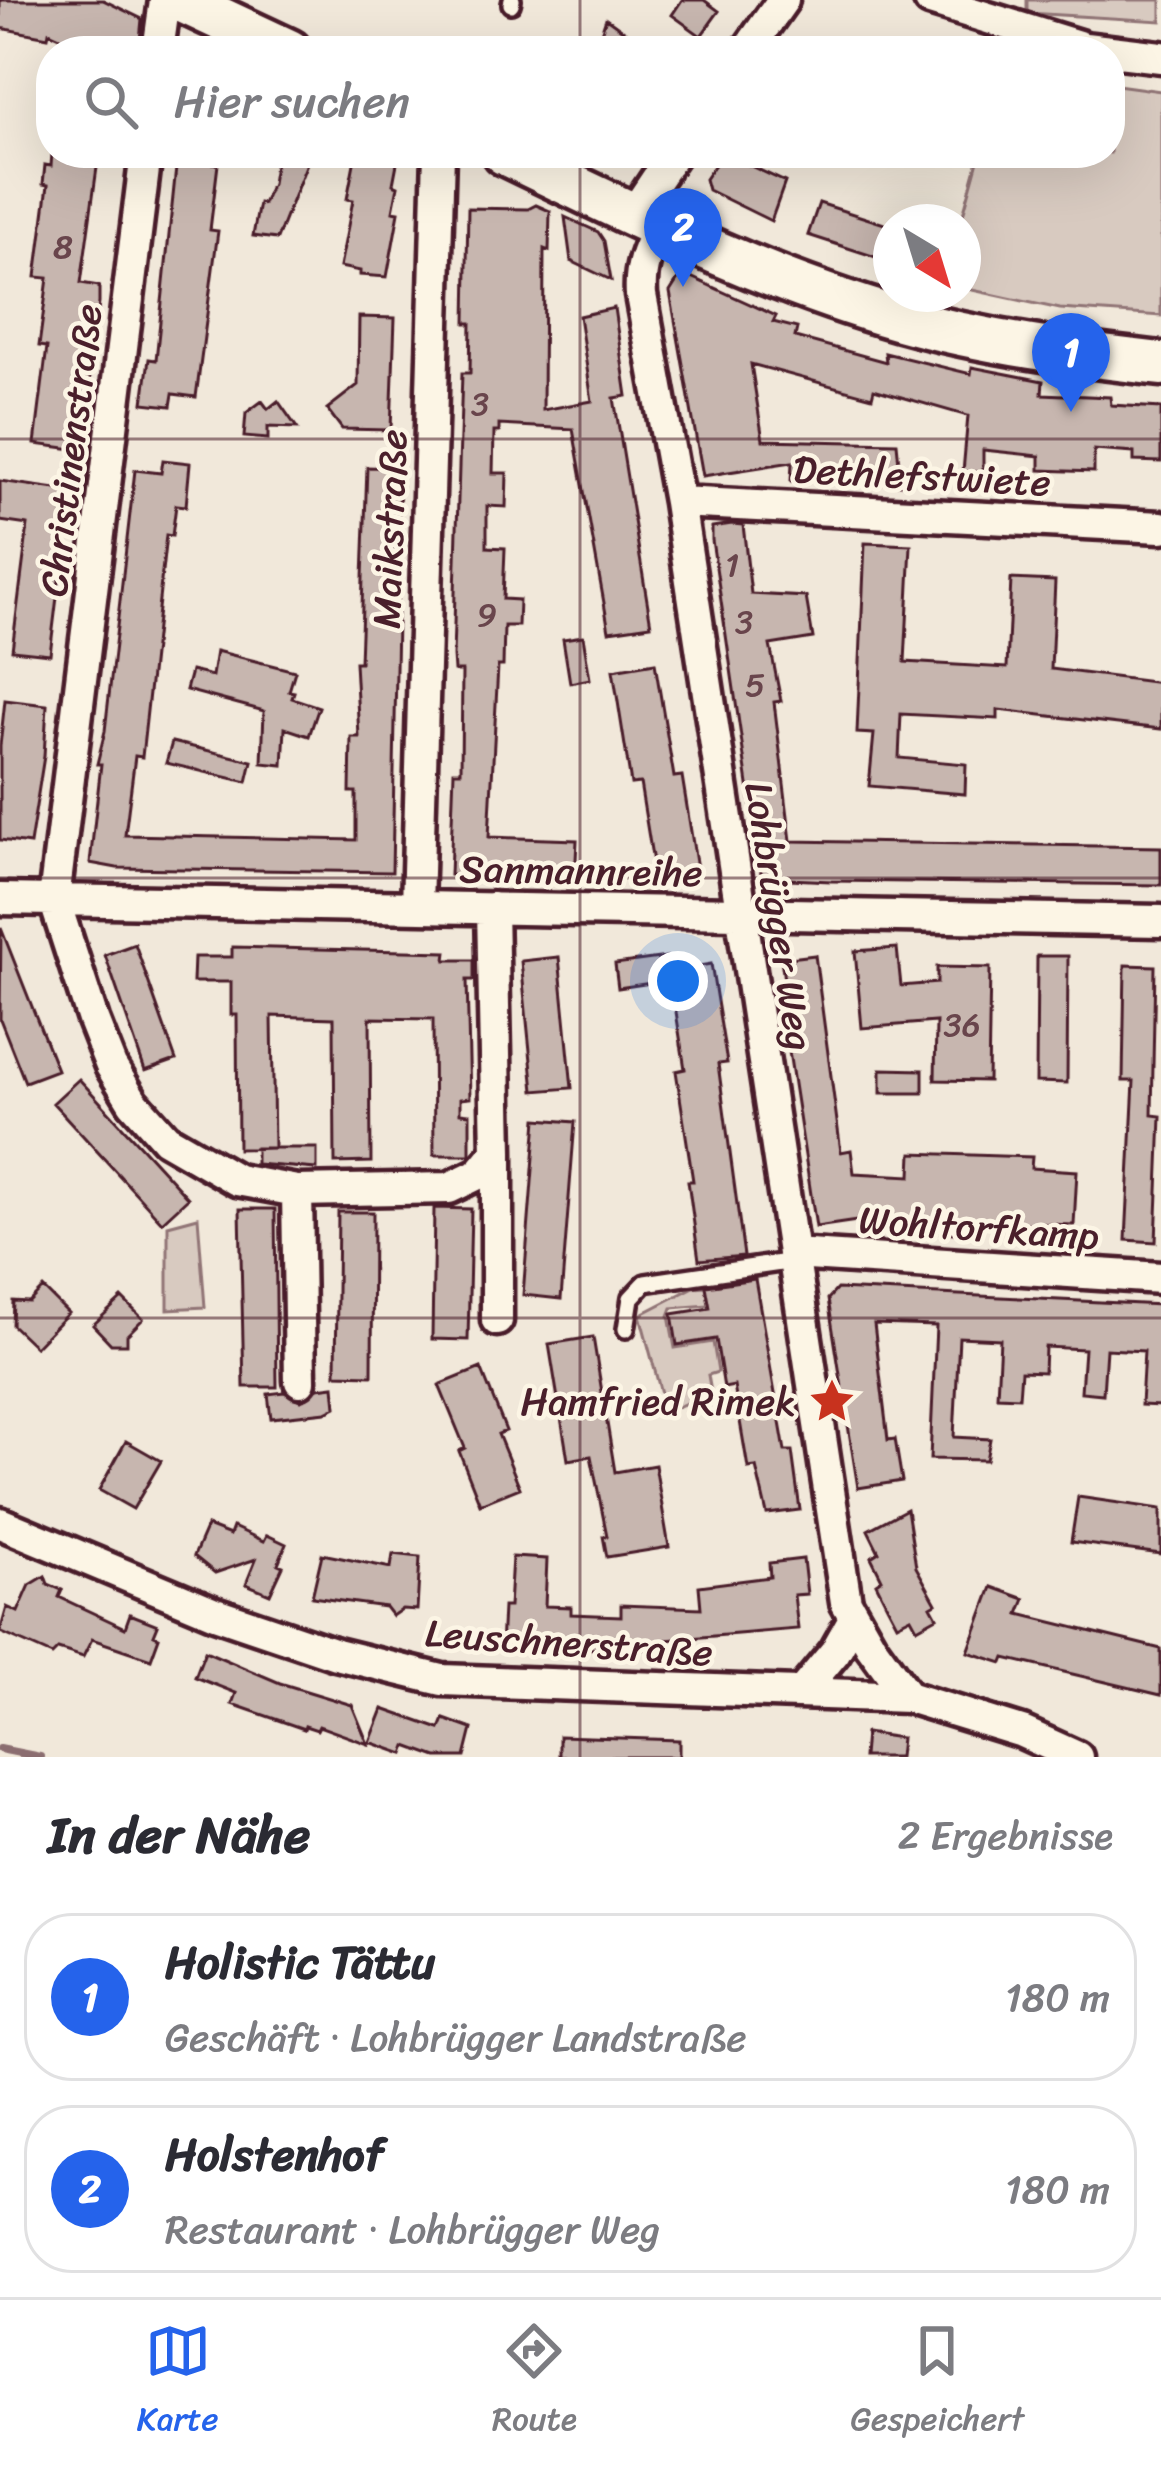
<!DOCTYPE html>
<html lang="de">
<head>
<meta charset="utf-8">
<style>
	body { margin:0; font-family:Sriracha,sans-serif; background:#f7f7f7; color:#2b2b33 }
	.compass { position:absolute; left:873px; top:204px; width:108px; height:108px; border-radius:50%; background:#fff; box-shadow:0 12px 48px #0002; rotate:142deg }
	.you { position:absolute; left:678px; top:981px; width:42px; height:42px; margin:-30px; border:9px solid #fff; border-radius:50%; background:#1a73e8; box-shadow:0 0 0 18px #1a73e833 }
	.badge { display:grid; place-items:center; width:78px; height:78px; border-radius:50%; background:#2563eb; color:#fff; font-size:39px; font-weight:700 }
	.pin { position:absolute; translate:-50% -99px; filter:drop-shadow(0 3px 6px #0008) }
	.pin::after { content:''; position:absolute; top:63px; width:42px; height:36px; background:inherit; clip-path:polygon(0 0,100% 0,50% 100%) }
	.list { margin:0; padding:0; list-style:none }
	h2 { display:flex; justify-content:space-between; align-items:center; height:156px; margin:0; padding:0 48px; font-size:51px }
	h2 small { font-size:39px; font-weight:400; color:#7c7c81 }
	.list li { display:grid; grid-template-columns:78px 1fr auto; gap:36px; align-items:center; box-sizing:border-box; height:168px; margin:0 24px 24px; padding:0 24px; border:3px solid #e1e1e2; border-radius:48px }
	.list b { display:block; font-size:45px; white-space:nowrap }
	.list p { margin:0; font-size:39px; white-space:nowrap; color:#7c7c81 }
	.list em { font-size:39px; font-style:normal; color:#7c7c81 }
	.icon { flex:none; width:66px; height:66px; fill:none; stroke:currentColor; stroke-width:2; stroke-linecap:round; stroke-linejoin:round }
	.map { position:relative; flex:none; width:1161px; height:1757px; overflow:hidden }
	.search { position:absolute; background:#fff; box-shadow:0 12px 48px #0002; left:36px; right:36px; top:36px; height:132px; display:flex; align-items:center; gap:30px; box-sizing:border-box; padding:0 42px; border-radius:48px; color:#7c7c81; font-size:45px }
	.sheet { height:540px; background:#fff }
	nav { display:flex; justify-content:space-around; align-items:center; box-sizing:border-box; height:168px; border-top:3px solid #e1e1e2; background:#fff; font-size:33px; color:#7c7c81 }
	nav a { display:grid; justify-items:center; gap:6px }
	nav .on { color:#2563eb }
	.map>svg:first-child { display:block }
</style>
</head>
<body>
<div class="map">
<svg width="1161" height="1757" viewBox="0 0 1161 1757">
	<rect width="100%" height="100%" fill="#f1e8da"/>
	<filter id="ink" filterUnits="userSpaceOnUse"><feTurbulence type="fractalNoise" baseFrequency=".00833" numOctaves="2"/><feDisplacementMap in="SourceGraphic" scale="24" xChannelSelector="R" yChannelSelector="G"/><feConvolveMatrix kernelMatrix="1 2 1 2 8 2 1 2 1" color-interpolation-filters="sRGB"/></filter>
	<g filter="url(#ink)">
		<path fill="#d8cac0" stroke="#917476" stroke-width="3" d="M1027,0H1161V21L1027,13Z
			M1110,84L1161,91V316L1060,309L963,288L961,222L980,153H1110Z
			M198,1217L205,1307L168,1309V1225Z
			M706,1286L709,1305L672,1308L669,1316L675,1348L713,1342L718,1372L708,1375L711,1392L666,1412L640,1315L694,1287Z"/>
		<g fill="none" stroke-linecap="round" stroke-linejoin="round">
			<path stroke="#8b6d6f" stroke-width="8" d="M0,1749L40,1757"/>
		</g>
		<path fill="#c7b6af" stroke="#4a1f2b" stroke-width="3" d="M0,0H103L142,19L139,51H90L49,32L48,37L0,28Z
			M682,0H704L719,11L701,36L672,15Z
			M606,18L652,51H595Z
			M52,153H99L81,283L99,286V303L81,450L35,444L47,347L39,346L48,278L36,277L48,185L43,184L45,165L51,166Z
			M277,153H311L277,239L253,236L259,203L263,204L272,183Z
			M356,153H399L393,184L398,186L393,211L399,212L387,277L360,275V271L340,267L353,200L347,199Z
			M723,153L785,182L771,221L708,190L705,179Z
			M177,158L218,164L210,230L218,231L196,397L173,394L171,406L143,403L149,359L156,360Z
			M819,203L891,226V262L808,235Z
			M536,205L550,211L549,251L544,249L543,410L592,401L579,316L614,308L627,396L614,398L651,625L609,631L573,429L499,425V432H494L493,473H507L506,507L487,506V547L505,548L503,599L519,600L518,626H504L503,666H498L489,837L577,840L575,879L450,875L454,771H461L462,671H454L453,656L462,373H470L471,323H466L468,208L528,209Z
			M565,217L598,232L604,241L611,280L571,261Z
			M682,273L776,316L773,322L797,328L795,337L886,362L885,353L971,374L972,367L1043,381L1042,394L1110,397L1111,405L1161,408V462L1134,461V453L1094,450V472L1040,470V456L983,450V472H963L968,416L874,389L872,397L751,364L763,440L897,443L901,484L791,481L792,462L703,476L670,292Z
			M359,317L395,318L391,430L342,429L327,409L358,385Z
			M262,401L268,409L278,401L297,428L268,427V439L244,437L246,413Z
			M163,460L190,463L186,506L176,505L172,536L166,535L142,757L135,756L125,835L356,840V792H350L351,737H359L355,662H360L367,467L400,468L392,872L117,868L90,863L101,764H97L105,731L135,470L161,473Z
			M0,481L70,491L50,654L12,650L28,525L0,521Z
			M732,524L743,525L751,594L806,597L813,638L770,645L781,701L774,702L791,841L1161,847V885L831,881L768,878L761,873L712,540V527Z
			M865,543L911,545L905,662L1007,668L1011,579L1055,581L1051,669L1161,683V729L998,710V719L901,714L899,758L966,764L965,794L869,786L874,734L857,733Z
			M583,636L590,679L570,683L563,639Z
			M216,651L295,671L289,691L294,692L292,698L319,707L309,736L285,728L283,765L262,763L264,711L186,690L191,671L212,676Z
			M655,663L674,777L682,776L698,875L656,881L640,783L631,784L613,670Z
			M5,700L47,705L44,756L30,844L0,840V746Z
			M172,742L252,761L247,782L166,763Z
			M1,928L57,1070L25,1082L0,1019Z
			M135,944L176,1060L145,1071L105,955Z
			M232,947L447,952L446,960H474V980H467L470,1098L460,1099V1113L470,1114V1155H434L433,1019L370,1018L371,1162L335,1163L334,1018L272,1016L274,1148L238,1149L237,1015H231V982H193L194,957H232Z
			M897,948L901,986L937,983V967L990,968L988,1081L935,1080L936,1022L862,1028L855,951Z
			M815,955L841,1152L851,1150L854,1173L911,1176L912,1153L1032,1157L1031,1168L1077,1171L1074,1225L957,1221V1233L858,1230L857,1221L816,1227L788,1045L793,1044L781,959Z
			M1037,956H1068L1067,1083L1036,1082Z
			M559,957L572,1088L534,1091L521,961Z
			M667,957L669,971L711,964L727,1063L718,1064L744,1256L699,1260L688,1181H693L676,1071L685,1069L671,980L618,988L615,964Z
			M1125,965L1155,966L1152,1115L1161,1116L1156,1242L1126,1240L1134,1081H1123Z
			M881,1069L923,1070V1093H881Z
			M79,1079L188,1198L162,1222L53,1103Z
			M537,1119L575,1122L561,1299L523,1295Z
			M256,1148H317V1169L256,1164Z
			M434,1208L471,1209L468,1340L432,1339Z
			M240,1209H275L277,1387H244Z
			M338,1212H373L372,1375L336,1374Z
			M755,1279L785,1451H792L800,1510L767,1514L756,1467L748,1468L734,1386L724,1388L716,1339L677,1345L672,1314L710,1308L706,1286Z
			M43,1288L68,1313L35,1347L12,1325L13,1301L29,1302Z
			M837,1289L1161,1305V1406L1141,1405L1144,1351L1106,1349L1103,1394L1081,1392L1084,1349L1045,1347L1044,1372L1021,1371L1019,1397L997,1396L1000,1339L959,1337L954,1437L990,1439L986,1460L930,1459L936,1326L874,1324L888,1440L895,1439L902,1481L858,1488L828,1299Z
			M122,1298L143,1319L127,1335V1344H111L93,1325Z
			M593,1337L615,1472L655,1465L669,1547L607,1557L603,1536H607L591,1456L568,1460L549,1344Z
			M481,1368L506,1431L498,1434L520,1488L480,1504L459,1451L465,1448L439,1385Z
			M334,1386L336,1407L326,1412L271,1418L268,1394L284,1392L301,1400L318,1388Z
			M126,1441L161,1461L133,1509L99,1490Z
			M1078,1497L1161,1509V1554L1071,1542Z
			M907,1509L916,1567L936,1603L931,1606L937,1617L917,1628L911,1617L897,1624L887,1605L876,1583L882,1579L871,1557L879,1552L868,1530Z
			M207,1526L230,1535L233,1527L264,1541L267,1535L286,1544L278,1564L283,1566L270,1594L246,1584L256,1559L215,1573L194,1556Z
			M322,1554L391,1568L393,1554L420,1557L417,1610L402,1609L392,1616L385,1607L312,1597Z
			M512,1557L547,1559L545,1606L571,1607V1614L621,1616V1605L701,1608L699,1586L770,1577L769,1563L803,1559L807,1594L794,1595L798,1629L666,1640V1650L501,1647L503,1607H509Z
			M45,1576L48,1584L62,1590L59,1597L125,1628L130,1614L158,1625L154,1635L159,1637L151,1659L92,1639L83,1657L58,1649L52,1655L0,1632L7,1607L18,1612L30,1585Z
			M992,1587L1025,1599L1019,1614L1161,1649V1695L1005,1658L1003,1663L968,1652Z
			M205,1651L280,1683L352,1705L368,1744L319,1726L317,1730L305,1726L304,1729L232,1704L236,1693L195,1677Z
			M383,1709L440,1729L444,1719L472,1729L465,1757H437L407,1746L404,1754L370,1742Z
			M865,1733L901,1738L899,1757H863Z
			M559,1736L679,1740V1757H559Z"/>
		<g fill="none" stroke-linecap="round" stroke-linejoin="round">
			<g stroke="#4a1f2b" stroke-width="24">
				<path id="lane" d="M511,4L512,0
					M626,1329L631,1298L645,1283L794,1261"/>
			</g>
			<g stroke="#4a1f2b" stroke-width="39">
				<path id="street" d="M930,0L1085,48L1161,57
					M158,51L165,0
					M747,51L783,0
					M146,153L54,899L93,1020L111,1066L133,1102L166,1139L237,1180L297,1191L449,1188L480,1173L497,1152L492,908
					M633,214L674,153
					M659,226C647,250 639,268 641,295L679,502L846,1602L871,1646L908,1697
					M679,502L1161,527
					M0,899L1161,921
					M417,906L439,153
					M497,1152V1320
					M297,1191L300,1381
					M793,1254L1161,1278
					M0,1523L215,1613L336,1654L442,1680L908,1697L1022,1732L1077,1757
					M801,1693L835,1652L853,1620"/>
			</g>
			<g stroke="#4a1f2b" stroke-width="51">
				<path id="secondary" d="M180,0L289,51
					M504,153C633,215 762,280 900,319C986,343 1073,354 1161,364"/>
			</g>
			<use href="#lane" stroke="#fcf5e5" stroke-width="15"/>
			<use href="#street" stroke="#fcf5e5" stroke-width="30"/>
			<use href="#secondary" stroke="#fcf5e5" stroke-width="42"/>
		</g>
	</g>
	<path fill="none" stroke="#4a1f2b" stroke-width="3" stroke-opacity="0.55" d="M580,0V51M580,153V1757M0,439H1161M0,878H1161M0,1318H1161"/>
	<defs>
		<g id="sight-bare" transform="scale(3.6)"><path d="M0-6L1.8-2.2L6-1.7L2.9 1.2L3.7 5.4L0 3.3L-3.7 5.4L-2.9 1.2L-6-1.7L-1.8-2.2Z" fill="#c8321e" stroke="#fcf5e5" stroke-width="2.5" paint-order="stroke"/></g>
	</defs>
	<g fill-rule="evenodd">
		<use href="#sight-bare" x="832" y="1401"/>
	</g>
	<g text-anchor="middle" stroke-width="9" stroke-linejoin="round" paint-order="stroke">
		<g font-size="33" fill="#69454c">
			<text x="63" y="258">8</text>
			<text x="480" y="415">3</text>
			<text x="732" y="576">1</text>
			<text x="487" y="626">9</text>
			<text x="744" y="633">3</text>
			<text x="755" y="696">5</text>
			<text x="962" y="1036">36</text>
		</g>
		<g font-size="39" fill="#4a1f2b" stroke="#fcf5e5">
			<text transform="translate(70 450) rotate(-83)" y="14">Christinenstraße</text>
			<text transform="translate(922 475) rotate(3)" y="14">Dethlefstwiete</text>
			<text transform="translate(389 529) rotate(-88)" y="14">Maikstraße</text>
			<text transform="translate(581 870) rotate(1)" y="14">Sanmannreihe</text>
			<text transform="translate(780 916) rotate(81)" y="14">Lohbrügger Weg</text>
			<text transform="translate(979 1227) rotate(4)" y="14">Wohltorfkamp</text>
			<text transform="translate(569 1642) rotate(4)" y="14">Leuschnerstraße</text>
		</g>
		<g font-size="39" fill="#4a1f2b" stroke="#fcf5e5" text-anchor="end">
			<text x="796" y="1415">Hamfried Rimek</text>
		</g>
	</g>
</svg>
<svg class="compass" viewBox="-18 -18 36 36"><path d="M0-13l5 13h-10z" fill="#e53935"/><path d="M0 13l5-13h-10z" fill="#7c7c81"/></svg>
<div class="you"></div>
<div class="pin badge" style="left:1071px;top:412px">1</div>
<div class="pin badge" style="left:683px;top:287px">2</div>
<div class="search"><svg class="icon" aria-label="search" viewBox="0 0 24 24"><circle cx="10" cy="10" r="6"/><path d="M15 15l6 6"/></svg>Hier suchen</div>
</div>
<section class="sheet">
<h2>In der Nähe<small>2 Ergebnisse</small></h2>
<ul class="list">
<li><span class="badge">1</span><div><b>Holistic Tättu</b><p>Geschäft · Lohbrügger Landstraße</p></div><em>180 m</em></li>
<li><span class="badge">2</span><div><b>Holstenhof</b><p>Restaurant · Lohbrügger Weg</p></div><em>180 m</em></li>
</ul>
</section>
<nav>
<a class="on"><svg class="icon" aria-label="map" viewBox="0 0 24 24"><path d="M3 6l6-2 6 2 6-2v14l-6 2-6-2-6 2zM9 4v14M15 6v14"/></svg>Karte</a>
<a><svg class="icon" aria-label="directions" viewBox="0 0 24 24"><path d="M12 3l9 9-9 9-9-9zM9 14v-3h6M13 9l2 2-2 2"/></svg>Route</a>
<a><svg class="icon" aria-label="saved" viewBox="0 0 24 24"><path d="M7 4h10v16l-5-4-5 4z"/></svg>Gespeichert</a>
</nav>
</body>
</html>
